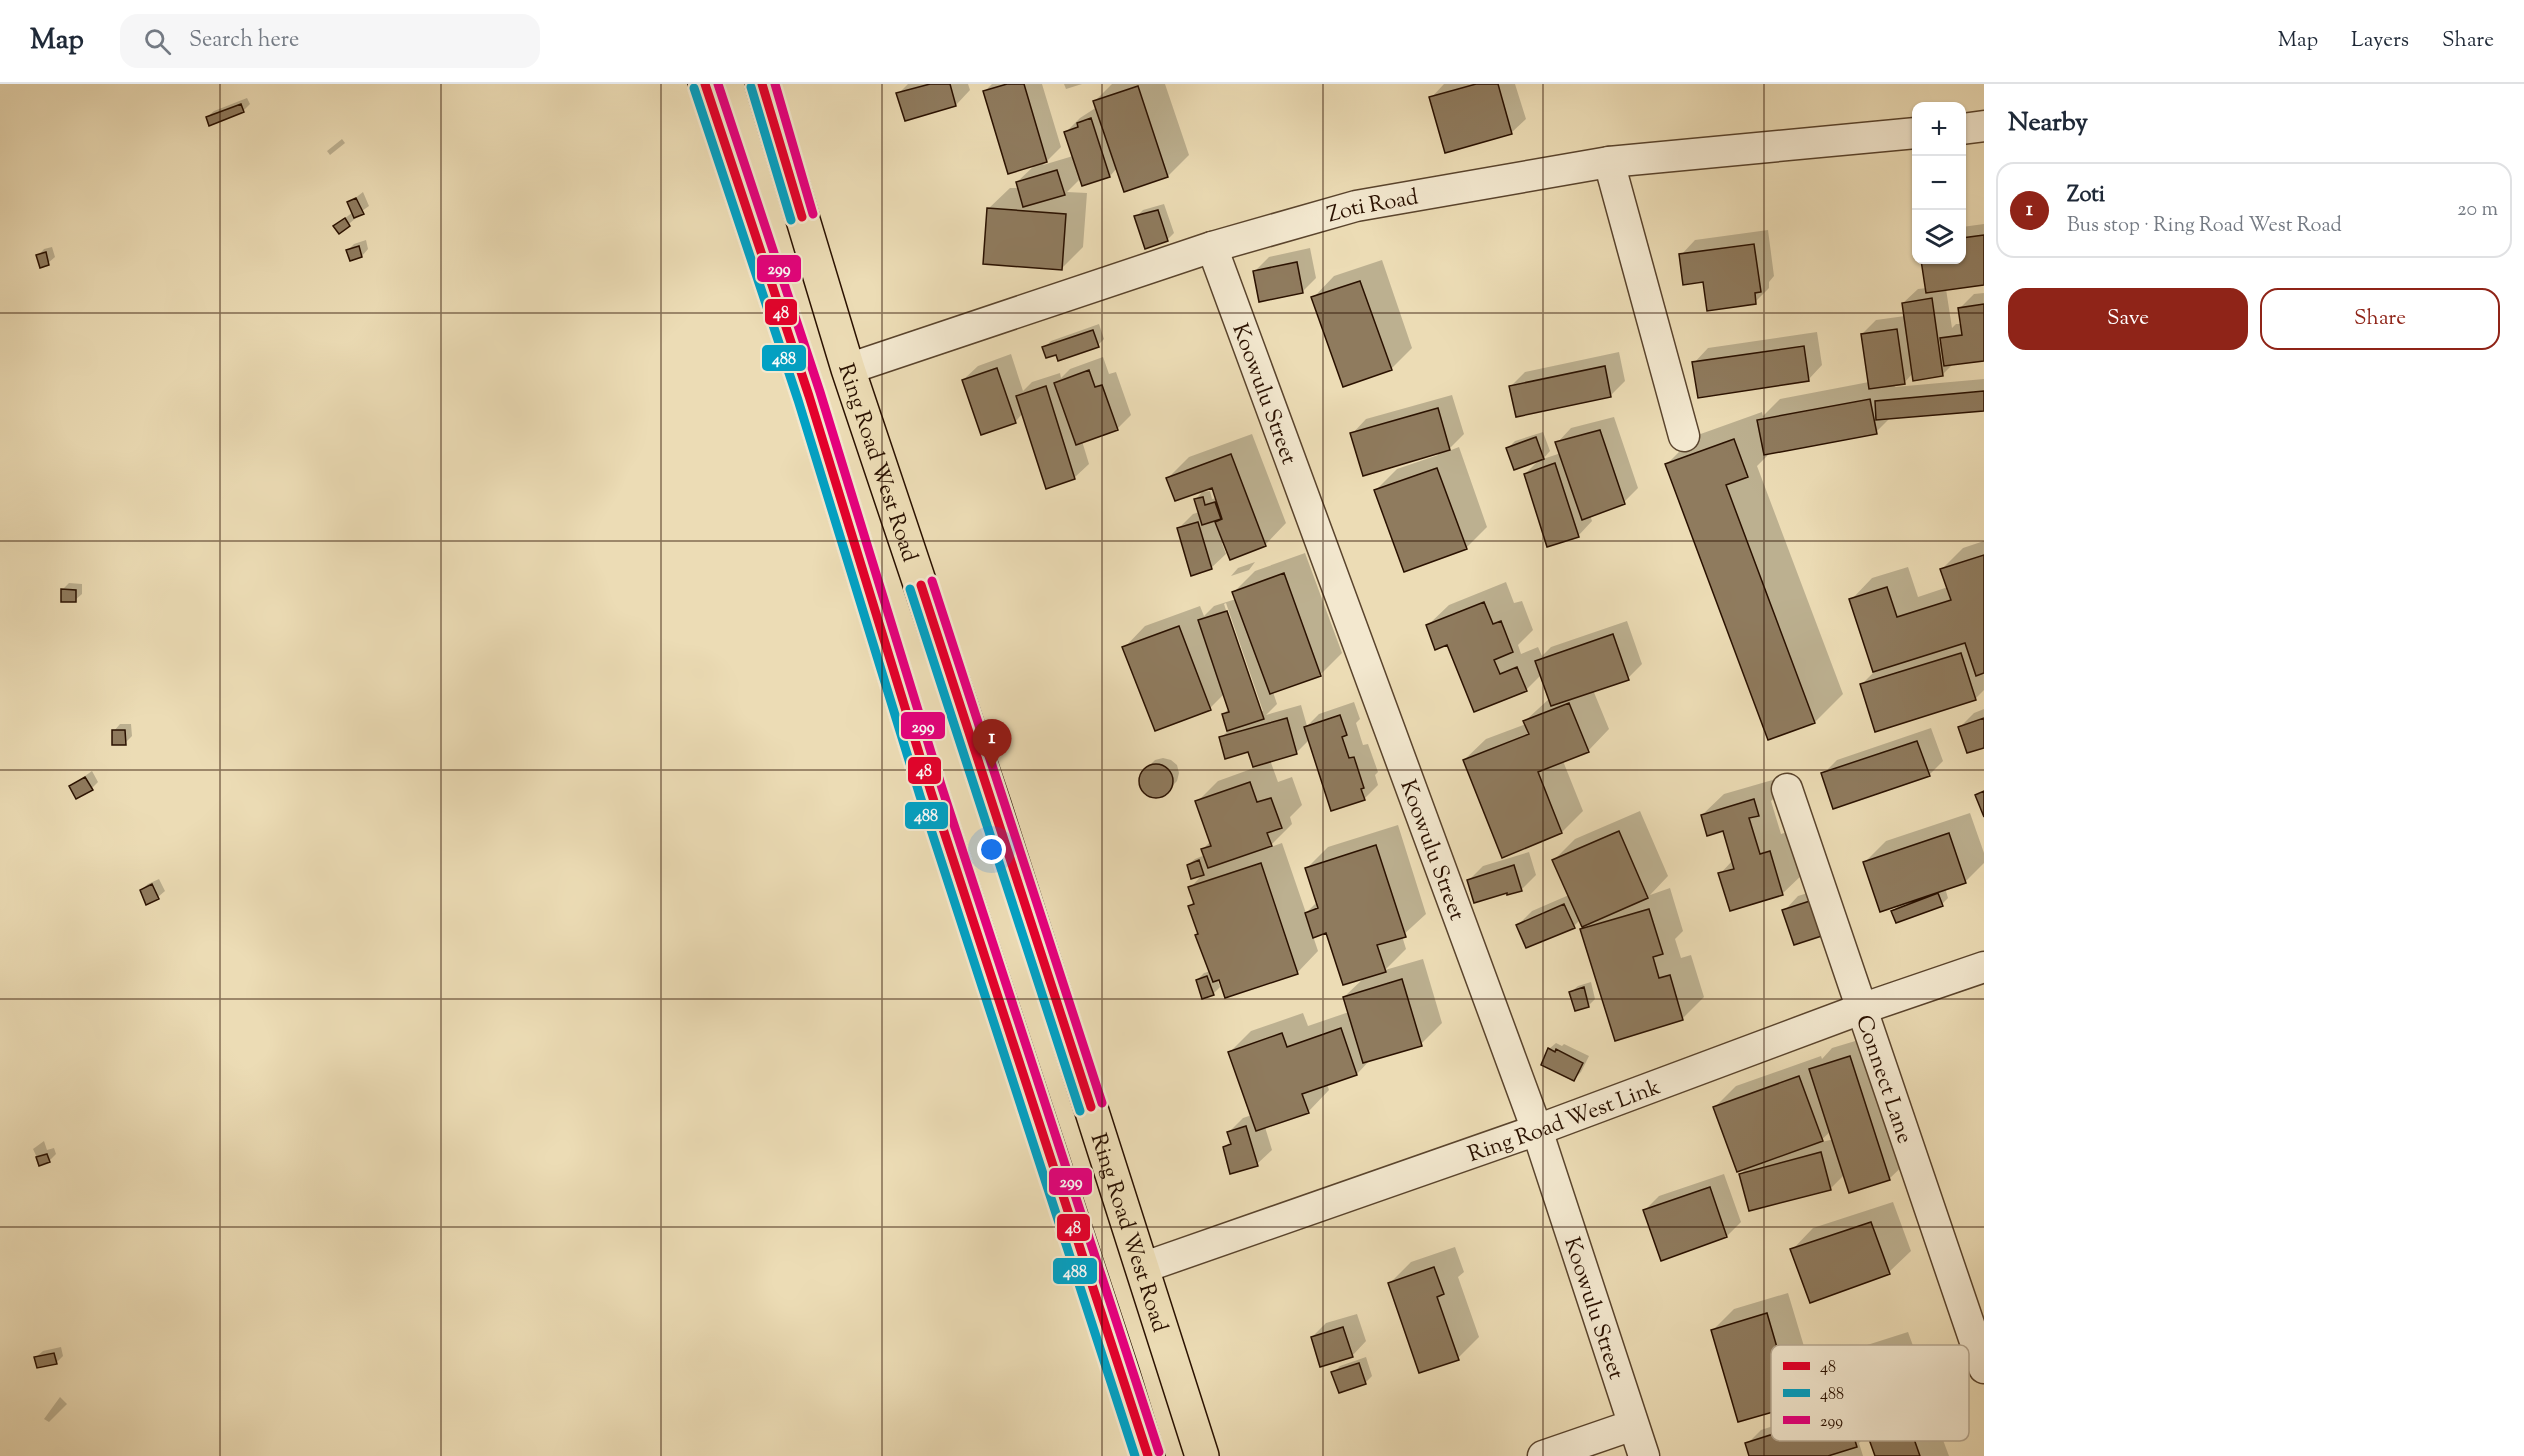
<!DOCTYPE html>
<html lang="en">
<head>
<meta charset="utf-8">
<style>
	body { margin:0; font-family:"Sorts Mill Goudy",serif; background:#f6f6f7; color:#1f2937 }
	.controls { position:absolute; right:18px; top:18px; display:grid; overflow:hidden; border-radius:12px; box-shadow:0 2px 4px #0004 }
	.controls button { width:54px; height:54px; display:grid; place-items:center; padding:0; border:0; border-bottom:2px solid #e0e1e3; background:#fff; color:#1f2937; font:30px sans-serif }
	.you { position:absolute; left:992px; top:766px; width:21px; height:21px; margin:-15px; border:4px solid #fff; border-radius:50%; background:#1a73e8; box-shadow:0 0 0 9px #1a73e833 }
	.badge { display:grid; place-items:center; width:39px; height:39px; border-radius:50%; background:#8f2418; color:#fff; font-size:20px; font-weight:700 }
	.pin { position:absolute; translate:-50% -50px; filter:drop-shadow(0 2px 3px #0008) }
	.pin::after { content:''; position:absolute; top:32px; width:21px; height:18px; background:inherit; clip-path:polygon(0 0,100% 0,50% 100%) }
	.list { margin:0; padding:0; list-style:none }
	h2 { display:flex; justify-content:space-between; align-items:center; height:78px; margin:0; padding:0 24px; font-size:26px }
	h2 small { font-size:20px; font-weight:400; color:#747a83 }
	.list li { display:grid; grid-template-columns:39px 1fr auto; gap:18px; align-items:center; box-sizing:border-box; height:96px; margin:0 12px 12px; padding:0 12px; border:2px solid #e0e1e3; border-radius:18px }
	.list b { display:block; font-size:22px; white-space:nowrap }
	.list p { margin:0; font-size:20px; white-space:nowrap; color:#747a83 }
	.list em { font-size:20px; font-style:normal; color:#747a83 }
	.actions { display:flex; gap:12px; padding:18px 24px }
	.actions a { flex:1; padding:14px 0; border:2px solid #8f2418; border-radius:18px; text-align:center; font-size:21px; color:#8f2418 }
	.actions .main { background:#8f2418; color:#fff }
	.icon { flex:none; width:33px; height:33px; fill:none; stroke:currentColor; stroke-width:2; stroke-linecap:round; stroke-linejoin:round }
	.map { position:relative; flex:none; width:1984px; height:1372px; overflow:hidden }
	header { display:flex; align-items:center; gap:36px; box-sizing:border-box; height:84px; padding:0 30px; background:#fff; border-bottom:2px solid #e0e1e3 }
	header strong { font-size:28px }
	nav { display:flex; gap:33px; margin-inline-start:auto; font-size:21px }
	.search { width:420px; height:54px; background:#f6f6f7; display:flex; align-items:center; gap:15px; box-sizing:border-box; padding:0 21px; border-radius:18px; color:#747a83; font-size:22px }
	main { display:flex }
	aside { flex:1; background:#fff }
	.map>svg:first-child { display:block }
</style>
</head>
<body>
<header>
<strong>Map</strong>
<div class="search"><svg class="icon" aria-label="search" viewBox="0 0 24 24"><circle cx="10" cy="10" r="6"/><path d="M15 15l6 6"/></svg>Search here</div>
<nav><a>Map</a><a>Layers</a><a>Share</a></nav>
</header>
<main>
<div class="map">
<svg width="1984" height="1372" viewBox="0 0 1984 1372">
	<rect width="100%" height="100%" fill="#ecdcb5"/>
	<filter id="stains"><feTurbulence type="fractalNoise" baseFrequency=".00333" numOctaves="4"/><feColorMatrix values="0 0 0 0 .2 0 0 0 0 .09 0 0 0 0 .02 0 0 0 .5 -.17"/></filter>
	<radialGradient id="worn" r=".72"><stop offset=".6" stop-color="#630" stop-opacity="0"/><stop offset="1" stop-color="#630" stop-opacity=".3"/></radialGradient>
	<path fill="#0003" fill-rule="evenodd" d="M908,0H968L970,6L956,21L906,35L898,10Z
		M992,0H1042L1061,63L1043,81L1073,72L1066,48L1080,34L1097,23L1095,17L1112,0H1165L1189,71L1168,92L1117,84L1110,92L1081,94L1067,108L1087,109L1083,163L1062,184L988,125L1010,104H1019L1017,98L1035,81L985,7Z
		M1064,0H1082L1066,5Z
		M1444,0H1515L1526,35L1511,49L1431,14Z
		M247,14L250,20L243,27L207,33L214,27Z
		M342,55L345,59L330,71L327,67Z
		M363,108L369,122L355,132L356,134L339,148L335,142L353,128L349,119Z
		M1164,120L1174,149L1167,156L1136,133L1143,126Z
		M1984,140V199L1946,205L1952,244L1956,240H1962L1959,225L1974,210L1984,209V275L1954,279L1942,291L1913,289L1904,299L1894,300L1895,303L1984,295V325L1891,333L1876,348L1771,368L1757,382L1843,610L1815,638L1667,380L1695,352L1762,328L1763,332L1780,315L1869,298L1862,250L1876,236L1905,232L1903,219L1918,205L1927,204L1923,176H1962V143Z
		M1768,146L1774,192L1769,198V204L1755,218L1705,197L1681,171L1695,156Z
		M366,156L368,165L362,172L348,166L354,160Z
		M52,163L55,173L48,179L38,172L44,165Z
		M1310,164L1316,194L1302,208L1255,187L1269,173Z
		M1382,176L1412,264L1391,285L1313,214L1334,192Z
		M1099,240L1104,255L1098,261L1057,269L1044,264L1051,257Z
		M1817,248L1822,281L1808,296L1694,279L1708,264Z
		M1619,268L1625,297L1611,311L1517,331L1511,302L1525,288Z
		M1011,270L1023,307L1032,298L1060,289L1061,294L1070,285L1103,273L1109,290L1116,288L1131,331L1117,345L1082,357L1089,380L1074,394L1023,329L1015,338L963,296L978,282Z
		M1452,311L1464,350L1446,368L1459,363L1487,443L1466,464L1376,406L1397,385L1438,371L1437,368L1352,350L1366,335Z
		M1614,333L1638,404L1624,418L1590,431L1592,437L1578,452L1525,390L1540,375L1508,364L1515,357L1543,348L1550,367L1543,375L1561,369L1557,359L1571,344Z
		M1252,350L1286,439L1265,461L1222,459L1226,470L1211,484L1179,444L1193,430L1200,428L1196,415L1202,408L1210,407L1212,415L1217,414L1213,402L1168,394L1189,373Z
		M1984,457V606L1975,615L1861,601L1874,588L1851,516L1872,494L1908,483L1918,513L1948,503L1942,485L1963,464Z
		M1305,469L1342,569L1321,590L1273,608L1277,620L1266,631L1301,621L1307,642L1319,630L1354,618L1360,635L1356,639L1363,661L1368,660L1378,688L1375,691L1378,701L1364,715L1309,656L1296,669L1270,676L1278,698L1292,693L1302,721L1290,733L1292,740L1268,764L1282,759L1306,829L1317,818L1307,784L1328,763L1398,741L1426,830L1402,852L1406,865L1385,886L1423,875L1442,939L1421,960L1371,975L1357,990L1327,1000L1329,1006L1308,1028L1265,1043L1272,1066L1257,1080L1224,1064L1232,1056L1229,1048L1243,1034L1252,1031L1230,968L1251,947L1303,929L1308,942L1349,928L1344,913L1365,893L1327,848L1313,852L1318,867L1297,889L1220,894L1217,895L1220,903L1213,910L1197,896L1204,889L1211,887L1189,822L1195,817L1190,804L1204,789L1192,793L1188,781L1195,775L1205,771L1203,765L1211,757L1197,718L1218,697L1265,680L1249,666L1221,654L1229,646L1223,630L1229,625L1224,610L1210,624L1156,645L1124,564L1145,542L1200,522L1204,532L1214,522L1236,515L1234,508L1255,487ZM1226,519L1263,627H1259L1224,520Z
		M1255,478L1249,486L1231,492L1238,484Z
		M1506,498L1514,519L1522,517L1533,546L1518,561L1521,570L1538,563L1542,572L1551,563L1627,537L1642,580L1628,594L1593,606L1609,645L1588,667L1563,677L1583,727L1562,748L1464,676L1486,655L1526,640L1525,637L1550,614L1542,590L1526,606L1448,559L1427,542L1449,521Z
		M69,499L82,500V510L75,516L62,506Z
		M1984,625V662L1960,643L1974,629Z
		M120,640H131L132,652L125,659L114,647Z
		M1931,644L1943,677L1929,691L1823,690L1837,676Z
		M1163,674L1171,676L1177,681L1179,689L1177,697L1164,710L1156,713L1148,711L1143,705L1140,697L1142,689L1155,676Z
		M92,687L98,698L92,704L71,702Z
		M1776,695L1780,709L1771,717L1781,750L1791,747L1804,789L1782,810L1720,790L1733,776L1724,745L1702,731L1724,710Z
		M1640,727L1668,792L1650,811L1670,804L1683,847L1675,855L1681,874L1691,871L1704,913L1683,934L1616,955L1582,846L1590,838L1580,836L1574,842L1518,841L1532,827L1569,811L1554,776L1575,755Z
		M1970,729L1984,769V779L1965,798L1945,804L1948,814L1942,820L1893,827L1900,820L1864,779L1886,757Z
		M1529,768L1536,791L1522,805L1508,809L1468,797L1483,782Z
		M159,795L165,807L158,813L147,819L141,806L148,800Z
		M1830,802L1841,835L1784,827L1798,812Z
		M1591,898L1595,915L1588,922L1571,908L1578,902Z
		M1872,952L1911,1074L1889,1095L1845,1090L1831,1104L1750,1125L1741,1090L1748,1082L1715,1023L1736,1002L1821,972L1822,975L1832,964ZM1831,1047L1834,1055L1818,1059Z
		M1556,959L1562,962L1564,960L1589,972L1581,988L1574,995L1549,965Z
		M44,1057L47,1066L54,1064L56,1070L49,1077L40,1080L33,1065Z
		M1724,1090L1741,1138L1727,1152L1645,1126L1659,1112Z
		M1893,1118L1911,1167L1889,1188L1811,1217L1792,1166L1813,1144Z
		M1455,1163L1464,1188L1458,1193L1479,1253L1458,1274L1390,1199L1411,1178Z
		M1788,1209L1815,1299L1793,1320L1739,1336L1712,1247L1734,1225Z
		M1357,1230L1366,1257L1352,1272L1312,1253L1326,1239Z
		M1908,1248L1916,1270L1901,1285L1850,1277L1864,1262Z
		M61,1263L63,1272L56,1279L36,1273L43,1267Z
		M1366,1273L1372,1292L1366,1298L1340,1308L1333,1289L1340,1282Z
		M1948,1278L1958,1306L1944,1320L1931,1324L1949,1372H1877L1869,1349L1859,1359L1863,1372H1751L1747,1360L1761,1346L1860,1314L1864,1328L1883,1309L1902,1302L1915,1289Z
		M60,1313L67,1320L49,1338L44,1335Z"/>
	<path fill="#8f7b5e" stroke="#2a1100" stroke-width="1.5" d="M930,0H950L956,22L905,37L896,9Z
		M1007,0H1024L1047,78L1008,90L983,7Z
		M1476,0H1498L1512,50L1445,69L1429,13Z
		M1138,2L1168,93L1124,108L1093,17Z
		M241,20L244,28L209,42L206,33Z
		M1091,34L1110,93L1082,102L1064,48L1078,43L1077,39Z
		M1057,86L1065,111L1023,123L1016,98Z
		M356,114L364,130L354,134L347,118Z
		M987,124L1066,130L1062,186L983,180Z
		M1158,126L1168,157L1145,165L1134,132Z
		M345,134L350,142L339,150L333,142Z
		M1984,151V201L1926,209L1921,176H1962V154Z
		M1754,160L1761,208L1755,209L1756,220L1707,227L1703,198L1683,201L1679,170Z
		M359,162L362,173L350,177L346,166Z
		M46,168L49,181L40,184L36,171Z
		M1297,178L1303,209L1259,218L1253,187Z
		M1360,197L1392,286L1343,303L1311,213Z
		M1932,214L1943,292L1913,297L1902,219Z
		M1984,220V277L1944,282L1940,254L1962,251L1958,224Z
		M1897,245L1905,300L1869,305L1861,250Z
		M1093,246L1099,263L1058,277L1056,271L1046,274L1042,263Z
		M1804,262L1809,297L1698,314L1692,278Z
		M1605,282L1611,313L1516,333L1509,302Z
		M997,284L1016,339L981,351L962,296Z
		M1089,286L1095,303L1102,301L1118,346L1076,361L1054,299Z
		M1046,302L1075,395L1046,405L1016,312Z
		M1984,307V327L1876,336L1875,317Z
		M1870,315L1877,350L1764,371L1757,336Z
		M1438,324L1450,366L1363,392L1350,349Z
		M1600,346L1625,420L1582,436L1555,358Z
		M1536,353L1544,375L1514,386L1506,364Z
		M1734,355L1748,393L1726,401L1815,639L1768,656L1665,380Z
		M1231,370L1266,462L1230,476L1215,438L1222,435L1212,404L1175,417L1166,394Z
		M1555,379L1579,453L1547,463L1524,390Z
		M1437,384L1467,465L1404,488L1374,406Z
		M1203,413L1205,421L1215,418L1221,435L1202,441L1194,415Z
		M1198,438L1212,485L1191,492L1177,444Z
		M1984,471V589L1976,592L1965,559L1873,588L1849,515L1887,503L1897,533L1951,516L1940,485Z
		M1284,489L1321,592L1270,610L1232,508Z
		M61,505L76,506V518H61Z
		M1484,518L1493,540L1501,537L1513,568L1494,576L1500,590L1517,583L1527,607L1474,628L1447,561L1435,566L1426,541Z
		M1227,527L1264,635L1227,647L1222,630L1229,628L1198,536Z
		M1179,542L1211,626L1155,647L1122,563Z
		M1613,550L1629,596L1551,622L1535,577Z
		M1961,569L1976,616L1875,648L1860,600Z
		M1569,619L1589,668L1538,688L1562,749L1502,774L1463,676L1529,650L1523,637Z
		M1340,631L1347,651L1342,653L1349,674L1354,673L1364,704L1361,705L1365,716L1331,727L1304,643Z
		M1287,634L1297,670L1253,683L1248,668L1225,675L1219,653Z
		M1984,634V664L1967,669L1958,643Z
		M112,646H125L126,661H112Z
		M1917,657L1930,692L1833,725L1821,689Z
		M1139 697a17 17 0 1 1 34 0a17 17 0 1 1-34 0Z
		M85,693L93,706L76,715L69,702Z
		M1250,698L1257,718L1271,714L1282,744L1267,749L1272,762L1208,784L1201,765L1211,762L1195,717Z
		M1984,707V733L1975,711Z
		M1754,715L1759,732L1749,734L1760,770L1770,767L1783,811L1730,827L1718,789L1734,785L1723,747L1707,752L1701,731Z
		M1619,747L1648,814L1582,843L1552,776Z
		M1949,749L1966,799L1880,828L1863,778Z
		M1376,761L1406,853L1377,861L1386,888L1343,901L1326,849L1313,854L1305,829L1318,824L1305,784Z
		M1199,776L1204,791L1191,795L1187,781Z
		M1261,779L1298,890L1225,914L1219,896L1213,898L1195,851L1198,850L1188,822L1194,820L1188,803Z
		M1514,781L1522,807L1507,811V809L1474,819L1467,796Z
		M152,800L159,815L146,821L140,806Z
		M1938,809L1943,822L1896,839L1891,827Z
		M1816,815L1828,850L1794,861L1782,826Z
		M1564,820L1575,844L1526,864L1516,841Z
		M1649,825L1663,870L1653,873L1659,894L1670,891L1683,936L1615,957L1580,845Z
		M1207,892L1214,911L1202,915L1196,896Z
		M1402,895L1422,962L1363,979L1343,913Z
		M1584,903L1589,923L1575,927L1569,908Z
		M1341,944L1357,991L1302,1010L1309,1029L1256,1047L1228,968L1282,949L1287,963Z
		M1548,964L1555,968L1556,965L1583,979L1574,997L1541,981Z
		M1850,972L1890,1096L1849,1109L1809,985Z
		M1799,992L1823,1057L1737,1088L1713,1023Z
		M1246,1042L1258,1082L1230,1090L1223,1063L1231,1060L1227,1048Z
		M1821,1068L1831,1106L1749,1127L1739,1090Z
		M47,1070L50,1078L39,1082L36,1073Z
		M1710,1103L1727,1153L1661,1177L1643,1126Z
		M1871,1138L1890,1190L1810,1219L1790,1165Z
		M1434,1183L1444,1210L1437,1213L1459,1276L1419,1289L1388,1199Z
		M1767,1229L1794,1322L1738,1338L1711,1246Z
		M1343,1243L1353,1273L1320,1283L1311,1253Z
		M54,1269L57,1280L37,1284L34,1273Z
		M1359,1279L1366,1300L1339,1309L1331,1288Z
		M1900,1315L1920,1372H1875L1860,1330Z
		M1846,1327L1857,1363L1828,1372H1749L1745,1359Z"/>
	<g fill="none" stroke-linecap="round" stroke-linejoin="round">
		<g stroke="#5a442d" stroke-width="33">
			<g id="minor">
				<path d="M1962,45L1984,42"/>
				<path d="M1609,78L1684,352"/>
				<path id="s1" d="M1212,163L1537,1046L1644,1372"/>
				<path id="s2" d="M848,285L1212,163L1356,122L1609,78L1916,49"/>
				<path id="s3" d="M1787,705L1984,1284"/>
				<path id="s4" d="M1142,1184L1537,1046L1861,925L1984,883"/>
				<path d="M1543,1372L1633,1341"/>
			</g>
		</g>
		<g stroke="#2a1100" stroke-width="36">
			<g id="major">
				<path d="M705,0L809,312L931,708L1123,1291L1148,1372"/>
				<path id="s5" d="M762,0L848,285L994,721L1202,1372"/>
			</g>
		</g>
		<use href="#minor" stroke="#f3e8cf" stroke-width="30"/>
		<use href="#major" stroke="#ecdcb5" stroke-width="33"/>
		<g stroke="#f3e8cf" stroke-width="14">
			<path id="bus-1" d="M705,0L809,312L931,708L1148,1372
				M762,0L802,133
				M921,501L1091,1023"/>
		</g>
		<g stroke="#f3e8cf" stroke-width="14">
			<path id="bus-2" d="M751,3L791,136
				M694,4L798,316L920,712L1135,1372
				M910,505L1080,1027"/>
		</g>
		<g stroke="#f3e8cf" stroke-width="14">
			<path id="bus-3" d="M718,0L820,308L942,704L1159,1368
				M775,0L813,130
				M932,497L1102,1019"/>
		</g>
		<use href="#bus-1" stroke="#e4002b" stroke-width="9"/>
		<use href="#bus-2" stroke="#02a1c4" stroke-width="9"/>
		<use href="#bus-3" stroke="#e5007d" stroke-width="9"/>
	</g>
	<path fill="none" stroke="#2a1100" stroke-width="1.5" stroke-opacity="0.55" d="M220,0V1372M441,0V1372M661,0V1372M882,0V1372M1102,0V1372M1323,0V1372M1543,0V1372M1764,0V1372M0,229H1984M0,457H1984M0,686H1984M0,915H1984M0,1143H1984"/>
	<g text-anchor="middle" stroke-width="5" stroke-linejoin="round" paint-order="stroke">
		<g font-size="22" fill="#2a1100" stroke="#f3e8cf">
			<text dy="8" stroke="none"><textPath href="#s2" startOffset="550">Zoti Road</textPath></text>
			<text dy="8" stroke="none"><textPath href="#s1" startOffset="156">Koowulu Street</textPath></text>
			<text dy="8" stroke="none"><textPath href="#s5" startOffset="396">Ring Road West Road</textPath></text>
			<text dy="8" stroke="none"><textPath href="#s1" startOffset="642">Koowulu Street</textPath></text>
			<text dy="8" stroke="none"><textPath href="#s3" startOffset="306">Connect Lane</textPath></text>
			<text dy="8" stroke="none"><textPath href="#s4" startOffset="447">Ring Road West Link</textPath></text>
			<text dy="8" stroke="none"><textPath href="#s5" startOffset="1206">Ring Road West Road</textPath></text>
			<text dy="8" stroke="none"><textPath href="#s1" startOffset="1128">Koowulu Street</textPath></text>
		</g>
	</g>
	<rect x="1771" y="1261" width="198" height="96" rx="9" fill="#f3e8cf" stroke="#b7a891" stroke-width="1.5"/>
	<rect x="1783" y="1278" width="27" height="8" fill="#e4002b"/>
	<rect x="1783" y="1305" width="27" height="8" fill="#02a1c4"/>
	<rect x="1783" y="1332" width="27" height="8" fill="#e5007d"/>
	<g font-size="16" fill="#2a1100">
		<text x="1820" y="1288">48</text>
		<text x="1820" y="1315">488</text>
		<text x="1820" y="1342">299</text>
	</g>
	<g stroke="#f3e8cf" stroke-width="2">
		<rect x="756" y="170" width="46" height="29" rx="6" fill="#e5007d"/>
		<rect x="764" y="214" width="34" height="28" rx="6" fill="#e4002b"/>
		<rect x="761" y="260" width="46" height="28" rx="6" fill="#02a1c4"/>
		<rect x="900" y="627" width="46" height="29" rx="6" fill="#e5007d"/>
		<rect x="907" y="672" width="35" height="29" rx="6" fill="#e4002b"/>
		<rect x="904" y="717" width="45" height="29" rx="6" fill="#02a1c4"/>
		<rect x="1048" y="1083" width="45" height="29" rx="6" fill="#e5007d"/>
		<rect x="1056" y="1129" width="35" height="29" rx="6" fill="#e4002b"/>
		<rect x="1052" y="1173" width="46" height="28" rx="6" fill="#02a1c4"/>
	</g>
	<g font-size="16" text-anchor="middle" font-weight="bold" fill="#fff">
		<text x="779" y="190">299</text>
		<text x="781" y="234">48</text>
		<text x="784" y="280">488</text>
		<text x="923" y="648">299</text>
		<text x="924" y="692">48</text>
		<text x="926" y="737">488</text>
		<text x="1071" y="1103">299</text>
		<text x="1073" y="1149">48</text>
		<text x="1075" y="1193">488</text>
	</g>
	<rect width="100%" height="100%" filter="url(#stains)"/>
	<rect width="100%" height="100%" fill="url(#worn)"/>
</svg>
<div class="controls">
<button>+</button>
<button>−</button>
<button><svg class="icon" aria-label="layers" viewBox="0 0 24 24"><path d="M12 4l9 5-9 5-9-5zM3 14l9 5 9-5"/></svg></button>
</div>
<div class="you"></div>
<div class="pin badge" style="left:992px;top:685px">1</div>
</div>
<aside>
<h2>Nearby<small></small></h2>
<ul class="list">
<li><span class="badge">1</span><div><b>Zoti</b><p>Bus stop · Ring Road West Road</p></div><em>20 m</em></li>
</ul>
<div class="actions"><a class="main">Save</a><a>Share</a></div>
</aside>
</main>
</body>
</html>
